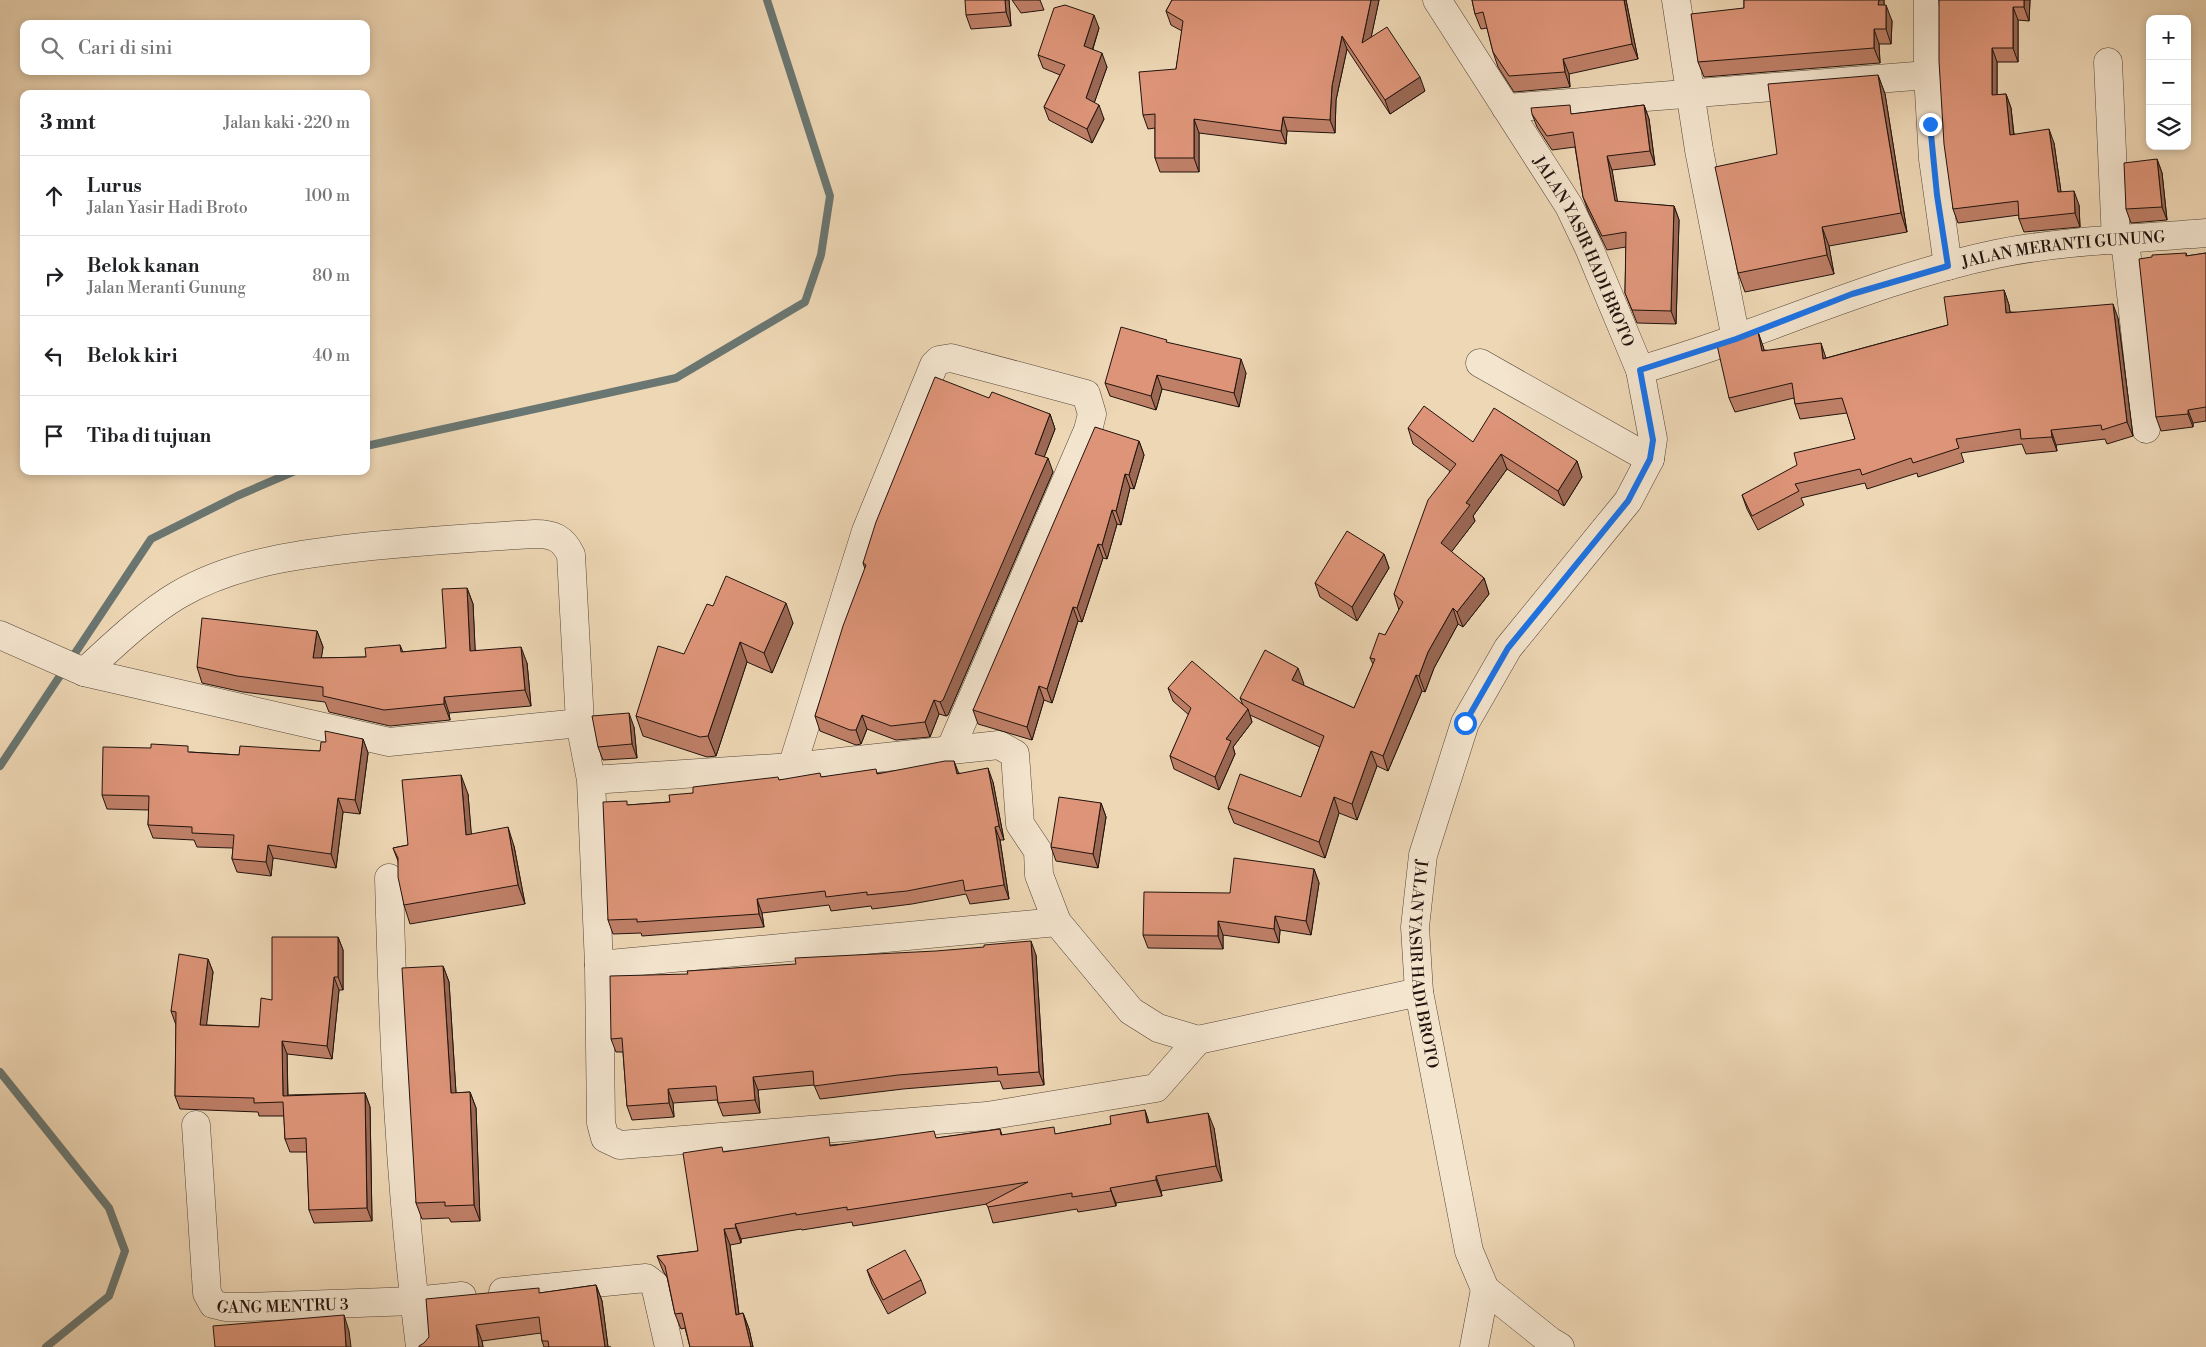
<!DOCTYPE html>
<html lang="id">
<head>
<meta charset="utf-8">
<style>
	body { margin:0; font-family:"Libre Bodoni",serif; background:#f6f6f6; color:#202124 }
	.controls { position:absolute; right:15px; top:15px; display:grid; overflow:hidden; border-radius:10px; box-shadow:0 2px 8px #0003 }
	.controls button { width:45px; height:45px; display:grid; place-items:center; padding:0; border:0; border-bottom:1px solid #e0e0e0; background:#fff; color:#202124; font:25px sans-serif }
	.stop { position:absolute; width:15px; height:15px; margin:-11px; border:4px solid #1a73e8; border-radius:50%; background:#fff }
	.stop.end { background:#1a73e8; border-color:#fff; box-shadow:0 1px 5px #0008 }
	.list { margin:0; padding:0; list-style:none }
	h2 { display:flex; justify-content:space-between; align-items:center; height:65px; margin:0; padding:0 20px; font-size:21px }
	h2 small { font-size:16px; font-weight:400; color:#757577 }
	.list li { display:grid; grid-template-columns:32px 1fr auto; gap:15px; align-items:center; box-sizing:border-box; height:80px; padding:0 20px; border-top:1px solid #e0e0e0 }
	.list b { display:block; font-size:19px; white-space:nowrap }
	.list p { margin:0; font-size:16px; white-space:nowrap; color:#757577 }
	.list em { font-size:16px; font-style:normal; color:#757577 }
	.icon { flex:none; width:28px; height:28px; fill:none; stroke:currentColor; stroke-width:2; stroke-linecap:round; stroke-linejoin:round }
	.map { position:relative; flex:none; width:2206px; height:1347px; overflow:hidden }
	.search { position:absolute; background:#fff; box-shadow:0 2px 8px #0003; left:20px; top:20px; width:350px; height:55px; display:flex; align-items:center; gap:12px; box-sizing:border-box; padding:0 18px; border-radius:10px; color:#757577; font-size:19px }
	.panel { position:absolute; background:#fff; box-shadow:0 2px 8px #0003; left:20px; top:90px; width:350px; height:385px; border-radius:10px }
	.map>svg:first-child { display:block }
</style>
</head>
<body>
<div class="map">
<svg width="2206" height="1347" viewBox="0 0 2206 1347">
	<rect width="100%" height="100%" fill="#eed7b5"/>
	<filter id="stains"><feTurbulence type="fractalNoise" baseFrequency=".004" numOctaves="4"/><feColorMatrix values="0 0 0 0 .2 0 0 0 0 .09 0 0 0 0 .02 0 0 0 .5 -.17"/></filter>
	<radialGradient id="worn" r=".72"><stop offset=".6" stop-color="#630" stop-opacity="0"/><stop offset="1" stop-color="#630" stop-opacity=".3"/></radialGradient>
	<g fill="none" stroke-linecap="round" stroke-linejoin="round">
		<path stroke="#6a7671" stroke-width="8" d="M366,446L676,378L805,302L821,255L830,196L767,0
			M0,766L151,539L237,496L295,471
			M0,1072L109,1208L125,1251L109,1296L46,1347"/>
		<g stroke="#544437" stroke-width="29">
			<g id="minor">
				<path id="s1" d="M1437,0L1569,206L1589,248L1640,370L1653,439L1650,459L1628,501L1508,648L1465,723L1423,855L1415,927L1419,992L1469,1251L1485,1289L1550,1341L1560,1347"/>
				<path d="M1676,0L1699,150L1736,339"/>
				<path d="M1928,0V75L1933,159L1948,266"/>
				<path d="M2108,62L2116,241"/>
				<path d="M1506,108L1928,75"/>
				<path d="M2125,240L2146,429"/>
				<path d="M1480,363L1650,459"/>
				<path id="s2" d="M1640,370C1673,360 1705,350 1737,338C1823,307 1906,273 1996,254C2064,240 2136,239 2206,233"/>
				<path d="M0,635L84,672L389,742L580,723"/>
				<path d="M84,672C114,645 143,616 178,595C236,561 307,553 372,546C426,541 481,537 535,534C553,534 563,538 571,555L580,723L591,780L599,965L601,1123L605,1138L620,1145L987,1116L1156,1088L1198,1040L1158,1028L1131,1011L1057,922L1039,875L1038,851L1020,824L1015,754L999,745L792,767L591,780"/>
				<path d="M792,767L866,531L934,365L939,360L951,358L1086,394L1092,414L1088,430L950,750"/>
				<path d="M389,878C393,1035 400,1191 420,1347"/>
				<path d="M599,965L1057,922"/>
				<path d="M1198,1040L1419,992"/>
				<path id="s3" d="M196,1125L207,1293L213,1304L225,1307H246L414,1301L462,1296"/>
				<path d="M503,1292L646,1278L655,1285L669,1347"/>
				<path d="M1474,1347L1485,1289"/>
			</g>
		</g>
		<use href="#minor" stroke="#f4e5cf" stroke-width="28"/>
	</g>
	<path fill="#be7f67" stroke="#21130d" d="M1009,0L1011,26L971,29L966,15Z
		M1012,0H1040L1044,10L1021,13Z
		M1172,0H1379L1371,37L1425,91L1390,114L1347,49L1336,100L1335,133L1287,131L1286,144L1199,133V172H1160L1155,158V128L1148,129L1143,115L1176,69L1182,31L1171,25L1166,11Z
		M1472,0H1626L1638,59L1569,74L1570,87L1514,92L1498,67L1493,52L1487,28L1481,29L1475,14Z
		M1744,0H1884V5L1892,21L1891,44H1879L1880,63L1704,77L1698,62L1744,8Z
		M1939,0H2030L2029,21L2018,20V62H1997V95L2006,94L2011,108L2014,134L2054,143L2061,192L2079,205L2080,227L2024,232L2019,219V215L1958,223L1953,209Z
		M1099,28L1093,49L1107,67L1094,103L1104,119L1092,143L1049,120L1044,107L1060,75L1043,68L1038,55Z
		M1878,75L1885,94L1907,232L1829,246L1834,274L1745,292L1738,273L1777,154Z
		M1644,105L1649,119L1655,165L1612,170L1617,202L1674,206L1679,220L1676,324L1637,323L1625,293L1626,247L1607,250L1588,211L1583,197L1575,147L1552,150L1537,127L1532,114H1573Z
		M2157,159L2162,173L2167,220L2131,223L2126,209Z
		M2186,253L2187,256L2206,253V421L2193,423V427L2161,431L2156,417Z
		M2004,290L2009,305L2010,312L2118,318L2133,436L2107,444L2105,439L2056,445L2057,451L2026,454L2022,444L1961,453L1964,462L1918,477L1917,473L1867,489L1865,483L1801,498L1804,505L1758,530L1747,509L1742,495L1855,439L1847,413L1800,419L1795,404L1794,398L1735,412L1729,398L1758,332L1764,350L1826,358L1948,325Z
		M1168,343L1246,373L1239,407L1162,389L1156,410L1110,396L1105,383Z
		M989,398L1050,414L1055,429L1044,457L1053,472L948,715L946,716L939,714L930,737L896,740L867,729L861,744L856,745L820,731L815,716L865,569L863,563Z
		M1408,428L1473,442L1577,461L1582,477L1564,506L1507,469L1473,516L1475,521L1451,552L1484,578L1489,594L1463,627L1458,624L1434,668L1425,692L1422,691L1388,771L1377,766L1357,820L1339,813L1325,858L1234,823L1228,808L1301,797L1320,747L1250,715L1252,722L1233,747L1235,754L1219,790L1174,769L1170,756L1189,715L1173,701L1168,688L1243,705L1240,698L1304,684L1303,685L1354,708L1373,664L1370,658L1385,635L1399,610L1394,594L1450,471L1413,444Z
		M1139,441L1144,455L1134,489L1130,488L1121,525L1117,524L1107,559L1103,558L1082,622L1078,621L1052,703L1044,700L1032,740L978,724L973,710Z
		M1384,554L1389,568L1357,621L1320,597L1315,583Z
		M467,588L473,604L475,650L527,663L531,706L449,713L450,720L390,726L329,712L325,702L243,692L202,683L197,667L317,631L323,647L321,658L366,657L400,645L403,652L446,648Z
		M793,623L772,673L747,662L716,756L707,757L643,736L636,716L684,654Z
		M634,727L637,758L603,760L598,747Z
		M363,739L368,753L360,814L343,812L336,868L273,858L271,876L237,872L232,859L233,848L197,847L194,840L153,838L148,825L149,810L107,809L102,795L190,752L239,755L320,751L326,742Z
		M878,773H959L993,782L1004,840H1000L1009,899L970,904L966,894L912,904L872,909L871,906L831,911L829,905L762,913L764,927L642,936L641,933L613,934L608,920L628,805L670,802L693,793L779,780Z
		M468,794L471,834L514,846L525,904L410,924L404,905L398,861L393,848L408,845Z
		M1101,803L1106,817L1098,868L1056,861L1051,847Z
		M1314,869L1319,883L1311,935L1280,930L1279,943L1223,935V949L1148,948L1143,935L1230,893Z
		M338,937L343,950V990H339L332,1059L287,1054L288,1095L365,1093L370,1107L372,1221L314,1223L309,1210L307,1152H290L285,1139L284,1116H259L258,1112L180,1109L175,1096L176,1025L171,1011L208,959L213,972L206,1025L259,1027Z
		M1036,955L1044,1085L1003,1089L1000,1081L903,1089L820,1099L814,1085L758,1090L760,1113L723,1116L718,1103L717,1100L673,1103L674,1117L632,1120L627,1106L623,1052H616L611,1039L688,974Z
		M443,966L449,982L456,1093L470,1092L476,1108L480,1221L451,1222L449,1218L422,1219L416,1203Z
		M1145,1110L1149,1123L1214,1128L1222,1181L1161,1191L1162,1196L1116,1203V1206L1078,1212L1077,1209L993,1223L987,1204L853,1226L852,1222L802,1230L801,1229L741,1239V1243L730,1245L739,1314L743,1313L749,1329L753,1347H690L685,1328L681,1329L675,1314L667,1277L663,1271L657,1256L698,1251L724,1152L937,1138L1000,1129L1002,1135L1056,1134L1111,1124Z
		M867,1270L921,1280L926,1293L888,1314L872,1284Z
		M596,1285L602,1301L608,1347H611H544L542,1341L541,1333L482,1341L483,1347H419L540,1293Z"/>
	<path fill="#9b6854" stroke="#21130d" d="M1005,0H1009L1011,26L1006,12Z
		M1371,0H1379L1367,57L1362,43Z
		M1624,0H1626L1638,59L1632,44Z
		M1879,0H1884V20L1878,5Z
		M2024,0H2030L2029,21L2024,7Z
		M1886,5L1892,21L1891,44L1886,29Z
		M2013,7L2018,20V62L2013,48Z
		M1094,15L1099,28L1089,60L1084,46Z
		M1874,29L1879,44L1880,63L1874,48Z
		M1342,36L1347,49L1336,100L1335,133L1330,120L1332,86Z
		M1992,48L1997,62V109L1992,95Z
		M1102,53L1107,67L1091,112L1086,98Z
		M1563,59L1569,74L1570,87L1565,72Z
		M1878,75L1885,94L1907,232L1901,213Z
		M1420,77L1425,91L1390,114L1385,100Z
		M2006,94L2011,108L2015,148L2010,135Z
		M1099,105L1104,119L1092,143L1087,129Z
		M1644,105L1649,119L1655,165L1650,151Z
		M1283,117L1287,131L1286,144L1281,131Z
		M1194,119L1199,133V172L1194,158Z
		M2049,129L2054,143L2063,206L2058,192Z
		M1607,156L1612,170L1620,215L1615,201Z
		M2157,159L2162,173L2167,220L2162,207Z
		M2074,191L2079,205L2080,227L2075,213Z
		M1674,206L1679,220L1676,324L1671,311Z
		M1822,227L1829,246L1834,274L1827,255Z
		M2004,290L2009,305L2012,327L2006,313Z
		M2113,304L2118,318L2133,436L2127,422Z
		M1758,332L1763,346L1768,365L1762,351Z
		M1821,343L1826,358L1823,359Z
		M1241,359L1246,373L1239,407L1234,393Z
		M1157,375L1162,389L1156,410L1151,396Z
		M2188,410L2193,423V427L2188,414Z
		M1050,414L1055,429L1040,468L1035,454Z
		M2051,430L2056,445L2057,451L2052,437Z
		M1139,441L1144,455L1134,489L1129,475Z
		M1501,454L1507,469L1473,516L1475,521L1446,559L1441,543L1466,503Z
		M1048,458L1053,472L948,715L946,716L940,702Z
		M1577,461L1582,477L1564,506L1558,491Z
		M1125,474L1130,488L1121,525L1116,511Z
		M1112,510L1117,524L1107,559L1102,545Z
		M1098,544L1103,558L1082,622L1077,608Z
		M1384,554L1389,568L1357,621L1352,607Z
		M1484,578L1489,594L1463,627L1457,612Z
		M467,588L473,604L476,667L470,651Z
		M786,603L793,623L772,673L764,653Z
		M1073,607L1078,621L1052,703L1047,689Z
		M1453,608L1458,624L1434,668L1425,692L1419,676L1428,652Z
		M317,631L323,647L319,674L313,658Z
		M740,642L747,662L716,756L708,736Z
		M521,647L527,663L531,706L525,690Z
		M1298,668L1304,684L1297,696L1292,680Z
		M1416,675L1422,691L1388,771L1383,756Z
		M1039,686L1044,700L1032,740L1027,727Z
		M444,697L449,713L450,720L444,704Z
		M934,700L939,714L930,737L925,722Z
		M1248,709L1252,722L1233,747L1235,754L1219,790L1215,777L1226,739Z
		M629,713L634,727L637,758L632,744Z
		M862,715L867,729L861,744L856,730Z
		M363,739L368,753L360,814L355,800Z
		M1371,751L1377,766L1357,820L1352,804Z
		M954,761L959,774H957Z
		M988,768L993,782L1004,840L999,826Z
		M461,775L468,794L473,853L466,835Z
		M1334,797L1339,813L1325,858L1319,842Z
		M338,798L343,812L336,868L331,854Z
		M1101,803L1106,817L1098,868L1093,854Z
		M508,827L514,846L525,904L518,885Z
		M995,827L1000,840L1009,899L1004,885Z
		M268,845L273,858L271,876L266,862Z
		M1314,869L1319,883L1311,935L1306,921Z
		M757,899L762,913L764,927L759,914Z
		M1275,916L1280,930L1279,943L1274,929Z
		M1218,921L1223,935V949L1218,936Z
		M338,937L343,950V990L338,977Z
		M1031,941L1036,955L1044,1085L1039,1072Z
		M208,959L213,972L205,1038L200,1025Z
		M443,966L449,982L457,1109L451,1093Z
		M334,977L339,990L332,1059L327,1046Z
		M282,1041L287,1054L288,1109L283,1096Z
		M753,1077L758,1090L760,1113L755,1100Z
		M668,1089L673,1103L674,1117L669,1103Z
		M470,1092L476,1108L480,1221L474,1205Z
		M365,1093L370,1107L372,1221L367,1208Z
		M1145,1110L1150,1126L1147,1123Z
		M1208,1113L1214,1128L1222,1181L1216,1166Z
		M1156,1176L1161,1191L1162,1196L1156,1180Z
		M1110,1188L1116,1203V1206Z
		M735,1224L741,1239V1243L736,1228Z
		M724,1229L730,1245L741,1330L736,1315Z
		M596,1285L602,1301L608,1347H605Z
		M743,1313L749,1329L753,1347H751Z
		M344,1315L349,1331L351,1347H346Z
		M476,1325L482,1341L483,1347H479Z"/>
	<path fill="#dd9478" stroke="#21130d" d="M965,0H1005L1006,12L966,15Z
		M1172,0H1371L1362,43L1387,27L1420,77L1385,100L1342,36L1332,86L1330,120L1283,117L1281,131L1194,119V158H1155V114L1143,115L1139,72L1176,69L1183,21L1166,11Z
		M1472,0H1624L1632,44L1563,59L1565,72L1509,76L1493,52L1483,12L1475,14Z
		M1744,0H1879L1878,5H1886V29H1874V48L1698,62L1691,14L1744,8Z
		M1939,0H2024V7H2013V48H1992V95L2006,94L2010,135L2049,129L2058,192L2074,191L2075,213L2019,219L2018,201L1953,209L1944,144L1939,61Z
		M1065,5L1094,15L1084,46L1102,53L1086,98L1099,105L1087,129L1044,107L1065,65L1038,55L1054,8Z
		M1878,75L1901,213L1822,227L1827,255L1738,273L1715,167L1777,154L1768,84Z
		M1570,105L1571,114L1644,105L1650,151L1607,156L1615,201L1674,206L1671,311L1632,310L1625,293L1626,232L1602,236L1583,197L1573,132L1547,136L1532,114L1531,108Z
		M2157,159L2162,207L2126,209L2124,163Z
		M2186,253V256L2206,253V407L2188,410V414L2156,417L2139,259L2152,257V255Z
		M2004,290L2006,313L2113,304L2127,422L2102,430L2101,425L2051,430L2052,437L2021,439L2020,429L1956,439L1959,448L1913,463L1911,458L1862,475L1860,469L1795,484L1799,491L1752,516L1742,495L1797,465L1794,453L1855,439L1842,398L1795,404L1792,383L1729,398L1717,345L1758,332L1762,351L1821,343L1823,359L1948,325L1944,297Z
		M1121,327L1167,340L1166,342L1241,359L1234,393L1157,375L1151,396L1105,383Z
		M935,377L989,398L992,392L1050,414L1035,454L1048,458L943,700L940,702L934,700L925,722L891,726L862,715L856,730H850L815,716L843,626L866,565L863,563L876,522Z
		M1424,406L1473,442L1494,408L1577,461L1558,491L1501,454L1466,503L1470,505L1441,543L1484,578L1457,612L1453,608L1428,652L1419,676L1416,675L1383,756L1371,751L1352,804L1334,797L1319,842L1228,808L1240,774L1301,797L1324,736L1240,698L1265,650L1298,668L1292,680L1354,708L1375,659L1370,658L1379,633L1385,635L1403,602L1394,594L1428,500L1456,464L1408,428Z
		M1095,427L1139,441L1129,475L1125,474L1116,511L1112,510L1102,545L1098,544L1077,608L1073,607L1047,689L1039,686L1027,727L973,710Z
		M1347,531L1384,554L1352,607L1315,583Z
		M726,576L786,603L764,653L740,642L708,736L700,737L636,716L658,646L684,654L707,604L713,606Z
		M467,588L470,651L521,647L525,690L444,697V704L384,710L323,696V687L237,676L197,667L202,618L317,631L313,658L366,657L365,648L400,645L401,652L446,648L442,589Z
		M1192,661L1248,709L1226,739L1231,741L1215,777L1170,756L1191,708L1168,688Z
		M629,713L632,744L598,747L592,716Z
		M325,731L363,739L355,800L338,798L331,854L268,845L266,862L232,859L234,835L192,833V827L148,825L149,796L102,795L103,747L151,748V744L188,746V752L239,755L240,746L320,751L321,742H326Z
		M945,761H954L957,774L988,768L999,826L995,827L1004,885L965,891L963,880L907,891L867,895V892L826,897L825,891L757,899L759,914L637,922V919L608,920L603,802L627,801V805L670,802L669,795L693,793V787L778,777L779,780L820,773L821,777L876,769L877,774Z
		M461,775L466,835L508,827L518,885L404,905L398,877V858L393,848L408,845L402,780Z
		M1059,797L1101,803L1093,854L1051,847Z
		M1234,858L1314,869L1306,921L1275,916L1274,929L1218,921V936L1143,935L1144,892L1230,893Z
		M272,937H338V977H334L327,1046L282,1041L283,1096L365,1093L367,1208L309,1210L306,1138L285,1139L283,1102L254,1103V1098L175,1096L176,1012L171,1011L179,954L208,959L200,1025L259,1027L261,998L272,1000Z
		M1031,941L1039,1072L998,1075L997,1067L898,1075L814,1086L813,1071L753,1077L755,1100L718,1103L716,1086L668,1089L669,1103L627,1106L622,1038L611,1039L610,976L688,974L687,971L796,964L795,958L936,951L984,947V945Z
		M443,966L451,1093L470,1092L474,1205L445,1206V1202L416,1203L402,968Z
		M1145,1110L1147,1123L1208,1113L1216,1166L1156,1176V1180L1110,1188L1111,1191L1072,1197V1193L988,1207L986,1204L1028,1182L847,1210V1207L796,1215V1213L735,1224L736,1228L724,1229L736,1315L743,1313L751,1347H690L682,1313L675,1314L665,1266L657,1256L698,1251L683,1153L722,1147L723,1152L829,1137L830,1146L934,1131L936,1138L1000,1129L1001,1135L1054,1127L1055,1134L1111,1124L1110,1116Z
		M905,1250L921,1280L883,1300L867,1270Z
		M596,1285L605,1347H549L548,1341H542L539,1317L476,1325L479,1347H419V1346L424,1343L429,1337L426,1299L539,1288V1293Z
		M344,1315L346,1347H215L213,1326Z"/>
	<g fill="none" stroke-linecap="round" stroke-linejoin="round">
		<path stroke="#1a73e8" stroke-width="6" d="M1465,723L1508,648L1628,501L1650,459L1653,440L1640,370L1736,339L1852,294L1948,266L1937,195L1930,124"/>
	</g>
	<g text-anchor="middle" stroke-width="5" stroke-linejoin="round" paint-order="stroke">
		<g font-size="16" fill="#21130d" stroke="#f4e5cf">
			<text dy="6" stroke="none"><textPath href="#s2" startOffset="442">JALAN MERANTI GUNUNG</textPath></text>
			<text dy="6" stroke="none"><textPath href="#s1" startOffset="292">JALAN YASIR HADI BROTO</textPath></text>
			<text dy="6" stroke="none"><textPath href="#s1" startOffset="1086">JALAN YASIR HADI BROTO</textPath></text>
			<text dy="6" stroke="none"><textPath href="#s3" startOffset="251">GANG MENTRU 3</textPath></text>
		</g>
	</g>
	<rect width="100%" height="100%" filter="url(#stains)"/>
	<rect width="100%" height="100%" fill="url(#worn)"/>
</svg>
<div class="controls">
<button>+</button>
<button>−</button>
<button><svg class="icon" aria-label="layers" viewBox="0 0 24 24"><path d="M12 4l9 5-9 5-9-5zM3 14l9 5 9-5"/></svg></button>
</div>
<div class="stop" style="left:1465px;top:723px"></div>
<div class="stop end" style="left:1930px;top:124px"></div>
<div class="search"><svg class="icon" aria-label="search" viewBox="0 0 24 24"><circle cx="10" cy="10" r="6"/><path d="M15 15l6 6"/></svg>Cari di sini</div>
<section class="panel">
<h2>3 mnt<small>Jalan kaki · 220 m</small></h2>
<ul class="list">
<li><svg class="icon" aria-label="ahead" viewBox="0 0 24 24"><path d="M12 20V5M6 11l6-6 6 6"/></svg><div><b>Lurus</b><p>Jalan Yasir Hadi Broto</p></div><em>100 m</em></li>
<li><svg class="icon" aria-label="right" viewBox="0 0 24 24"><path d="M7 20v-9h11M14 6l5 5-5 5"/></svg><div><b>Belok kanan</b><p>Jalan Meranti Gunung</p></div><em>80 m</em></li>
<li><svg class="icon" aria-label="left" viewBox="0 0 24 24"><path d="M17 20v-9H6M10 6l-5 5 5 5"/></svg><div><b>Belok kiri</b></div><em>40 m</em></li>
<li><svg class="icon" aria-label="arrive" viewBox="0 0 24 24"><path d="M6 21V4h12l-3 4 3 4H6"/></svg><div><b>Tiba di tujuan</b></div></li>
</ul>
</section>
</div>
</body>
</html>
